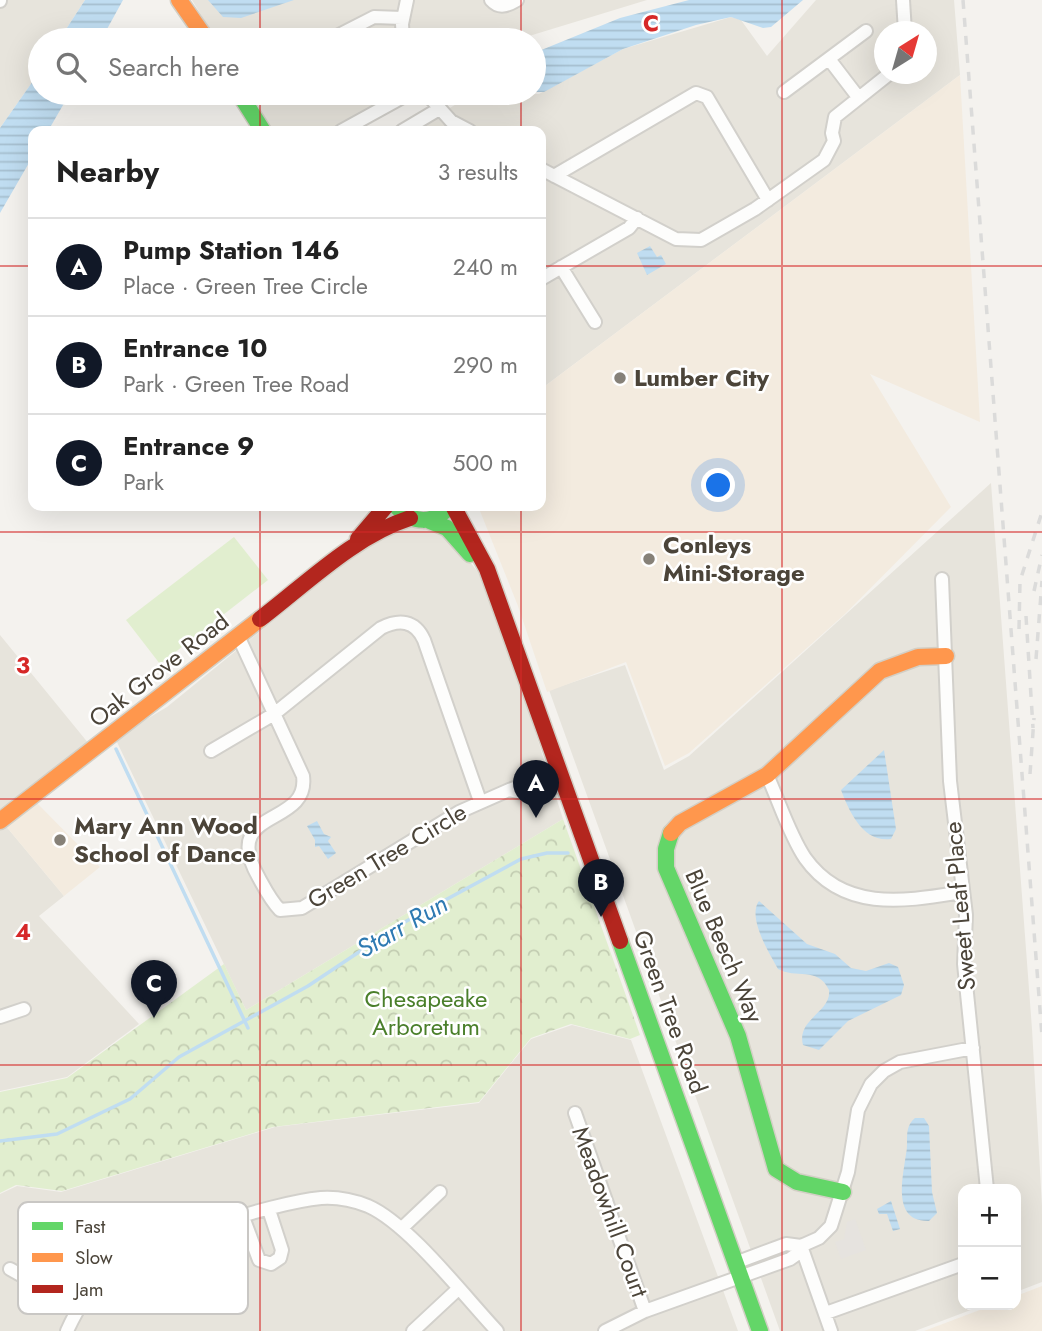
<!DOCTYPE html>
<html lang="en">
<head>
<meta charset="utf-8">
<style>
	body { margin:0; font-family:Jost,sans-serif; background:#f2f2f2; color:#222 }
	.controls { position:absolute; right:21px; bottom:21px; display:grid; overflow:hidden; border-radius:14px; box-shadow:0 7px 28px #0002 }
	.controls button { width:63px; height:63px; display:grid; place-items:center; padding:0; border:0; border-bottom:2px solid #e0e0e0; background:#fff; color:#222; font:35px sans-serif }
	.compass { position:absolute; left:874px; top:21px; width:63px; height:63px; border-radius:50%; background:#fff; box-shadow:0 7px 28px #0002; rotate:37deg }
	.you { position:absolute; left:719px; top:486px; width:24px; height:24px; margin:-18px; border:5px solid #fff; border-radius:50%; background:#1a73e8; box-shadow:0 0 0 10px #1a73e833 }
	.badge { display:grid; place-items:center; width:46px; height:46px; border-radius:50%; background:#111827; color:#fff; font-size:23px; font-weight:700 }
	.pin { position:absolute; translate:-50% -58px; filter:drop-shadow(0 2px 4px #0008) }
	.pin::after { content:''; position:absolute; top:37px; width:24px; height:21px; background:inherit; clip-path:polygon(0 0,100% 0,50% 100%) }
	.list { margin:0; padding:0; list-style:none }
	h2 { display:flex; justify-content:space-between; align-items:center; height:91px; margin:0; padding:0 28px; font-size:30px }
	h2 small { font-size:23px; font-weight:400; color:#767676 }
	.list li { display:grid; grid-template-columns:46px 1fr auto; gap:21px; align-items:center; box-sizing:border-box; height:98px; padding:0 28px; border-top:2px solid #e0e0e0 }
	.list b { display:block; font-size:26px; white-space:nowrap }
	.list p { margin:0; font-size:23px; white-space:nowrap; color:#767676 }
	.list em { font-size:23px; font-style:normal; color:#767676 }
	.icon { flex:none; width:38px; height:38px; fill:none; stroke:currentColor; stroke-width:2; stroke-linecap:round; stroke-linejoin:round }
	.map { position:relative; flex:none; width:1042px; height:1331px; overflow:hidden }
	.search { position:absolute; background:#fff; box-shadow:0 7px 28px #0002; left:28px; top:28px; width:518px; height:77px; display:flex; align-items:center; gap:18px; box-sizing:border-box; padding:0 24px; border-radius:38px; color:#767676; font-size:26px }
	.panel { position:absolute; background:#fff; box-shadow:0 7px 28px #0002; left:28px; top:126px; width:518px; height:385px; border-radius:14px }
	.map>svg:first-child { display:block }
</style>
</head>
<body>
<div class="map">
<svg width="1042" height="1331" viewBox="0 0 1042 1331">
	<defs>
		<pattern id="forest-crowns" width="20" height="18" patternUnits="userSpaceOnUse" patternTransform="scale(1.75)"><rect width="20" height="18" fill="#e1eecf"/><path d="M2 6a3 3 0 1 1 6 0M12 15a3 3 0 1 1 6 0" fill="none" stroke="#c3cdb2"/></pattern>
		<pattern id="water-rules" width="6" height="5" patternUnits="userSpaceOnUse" patternTransform="scale(1.75)"><rect width="6" height="5" fill="#c0ddf1"/><path d="M0 2.5h6" fill="none" stroke="#a6bfcf"/></pattern>
	</defs>
	<rect width="100%" height="100%" fill="#f4f2ee"/>
	<path fill="#e7e4dc" fill-rule="evenodd" d="M0,0H85L59,40H40V71L0,128Z
		M192,0H647L516,40H216Z
		M816,0H954L960,75L541,389V131H411L470,96L475,100L487,93L539,94L623,49L731,17L741,20L767,56ZM884,32H926V74H884Z
		M247,93H400L328,131H269Z
		M991,483L1032,1029L1042,1206V1282L1016,1292V1189H963V1305H984L915,1331H780L549,690L625,665L664,770L689,756Z
		M410,525L444,530L478,572L511,656L563,819L246,1010L115,738L167,707L350,558L394,527Z
		M0,635L89,744L0,813Z
		M5,825L64,896L39,916L139,1024L67,1077L0,1091V828Z
		M572,1025L631,1040L738,1331H0V1194L17,1186L61,1192L275,1127L479,1103L531,1039Z"/>
	<path fill="#f3ebdf" d="M960,75L980,422L870,374L951,507L845,614L689,753L665,766L626,662L547,692L518,606L478,506H541V389Z
		M35,801L100,867L64,896L5,825Z
		M1042,1286V1331H924L993,1305H1016V1296Z"/>
	<path fill="#e1eecf" d="M234,537L268,580L160,664L126,620Z"/>
	<path fill="url(#forest-crowns)" d="M563,819L640,1035L630,1039L571,1024L531,1038L479,1102L273,1127L62,1191L16,1185L0,1193V1092L67,1078L224,964L246,1010Z"/>
	<path fill="#e6e3df" d="M855,1219L866,1250L841,1259L835,1242L844,1239L847,1222Z"/>
	<path fill="url(#water-rules)" d="M85,0H123L101,40H59Z
		M208,0H294L241,18L223,17Z
		M689,0H803L771,27L763,28L731,17L696,25L623,49L544,92H534V53L620,18Z
		M40,71V93H70L48,131H33V156L0,213V128Z
		M650,246L657,257L661,255L666,264L647,275L637,253Z
		M884,750L896,829L891,839C863,843 849,811 841,790Z
		M317,821L324,834L331,837L328,841L336,853L328,859L319,846L315,847V840L307,826Z
		M759,901L807,944L835,954L851,968L866,971L889,963L898,967L904,985L901,995L848,1021L819,1050L803,1045C796,1019 832,1012 829,990C818,966 795,979 778,969C769,953 747,917 759,901Z
		M915,1118H924L929,1126L932,1192L937,1213L929,1221C891,1222 903,1177 906,1154C909,1141 903,1128 915,1118Z
		M891,1201L900,1229L893,1231L887,1214H879L877,1209Z"/>
	<g fill="none" stroke-linecap="round" stroke-linejoin="round">
		<path stroke="#c0ddf1" stroke-width="3.5" d="M116,749L248,1028
			M0,1141L57,1134L130,1099L179,1057L308,986L401,924L521,859L547,853H568"/>
		<g stroke="#d2d0cb" stroke-width="16">
			<path id="street" d="M491,0C499,9 507,6 517,0
				M903,0L905,32
				M0,1V0
				M329,40L374,17L402,18
				M403,40L402,24L407,0
				M829,59L858,97
				M784,92L866,31
				M426,93L451,121L470,131
				M341,131L410,93
				M402,131L439,109
				M541,169L676,239L701,240L755,209L824,160L834,141L832,133L835,117L889,74
				M554,176L696,93L707,97L768,200
				M561,267L595,322
				M541,279L629,228L637,218
				M942,579L950,781L966,915L964,964L987,1189
				M239,638L303,776C310,828 218,807 259,878C265,889 271,901 280,910L302,908L459,812L509,790
				M211,751L274,714L381,628C399,619 415,620 424,640L480,801
				M559,772L509,790L532,795L563,784
				M767,775C779,801 789,834 805,858C844,913 906,901 963,892
				M0,1017L24,1009
				M575,1113L645,1311
				M243,1217L259,1260L271,1264L280,1258L282,1250L269,1210
				M402,1228L440,1192
				M10,1269L78,1307
				M826,1313L963,1264
				M67,1331C77,1309 88,1291 107,1275C145,1243 270,1203 321,1198C336,1197 353,1200 368,1206C409,1224 464,1296 497,1331
				M413,1331L457,1290
				M605,1331L645,1311L790,1259L797,1254L801,1246L786,1244L735,1263
				M831,1331L801,1246L819,1238L831,1226L848,1172L858,1110L871,1084L884,1071L900,1062L973,1048"/>
		</g>
		<g stroke="#d3cfc5" stroke-width="19">
			<path id="fast" d="M239,93L263,131
				M396,506C413,524 433,525 450,506
				M430,521L447,528L470,554
				M671,833L666,849V868L738,1036L776,1169L797,1182L843,1192
				M620,941L760,1331"/>
		</g>
		<g stroke="#d3cfc5" stroke-width="19">
			<path id="slow" d="M179,0L207,40
				M0,821L260,619
				M671,833L680,823L767,775L880,671L918,657L946,656"/>
		</g>
		<g stroke="#d3cfc5" stroke-width="19">
			<path id="jam" d="M453,506L487,569L620,941
				M358,539L386,506
				M260,619C306,584 354,536 410,518"/>
		</g>
		<use href="#street" stroke="#fdfdfc" stroke-width="12"/>
		<use href="#fast" stroke="#63d668" stroke-width="16"/>
		<use href="#slow" stroke="#ff974d" stroke-width="16"/>
		<use href="#jam" stroke="#b3261e" stroke-width="16"/>
		<path stroke="#dbdbda" stroke-width="3.5" stroke-dasharray="9 9" stroke-linecap="butt" d="M963,0L1042,1036
			M1034,591L1042,555
			M1026,616L1033,728
			M1019,629L1020,581L1042,512
			M1036,659L1042,581
			M1030,774L1034,718"/>
	</g>
	<path fill="none" stroke="#d62828" stroke-width="2" stroke-opacity="0.55" d="M260,0V40M521,0V40M782,0V1331M260,93V131M521,93V131M0,266H33M541,266H1042M260,506V1331M521,506V1331M0,532H1042M0,799H1042M0,1065H1042"/>
	<g fill="#868178" stroke="#fff" stroke-width="2.5">
		<circle cx="620" cy="378" r="7"/>
		<circle cx="649" cy="559" r="7"/>
		<circle cx="60" cy="840" r="7"/>
	</g>
	<g text-anchor="middle" stroke-width="5" stroke-linejoin="round" paint-order="stroke">
		<g font-size="24" font-weight="bold" fill="#4b4439" stroke="#fff" text-anchor="start">
			<text x="634" y="386">Lumber City</text>
			<text x="663" y="553">Conleys<tspan x="663" dy="28">Mini-Storage</tspan></text>
			<text x="74" y="834">Mary Ann Wood<tspan x="74" dy="28">School of Dance</tspan></text>
		</g>
		<g font-size="24" fill="#4b4439" stroke="#fff">
			<text transform="translate(159 670) rotate(-38)" y="8">Oak Grove Road</text>
			<text transform="translate(387 856) rotate(-31)" y="8">Green Tree Circle</text>
			<text transform="translate(960 906) rotate(-95)" y="8">Sweet Leaf Place</text>
			<text transform="translate(724 946) rotate(67)" y="8">Blue Beech Way</text>
			<text transform="translate(670 1012) rotate(70)" y="8">Green Tree Road</text>
			<text transform="translate(610 1212) rotate(70)" y="8">Meadowhill Court</text>
		</g>
		<g font-size="24" fill="#4a7f2a" stroke="#fff">
			<text x="426" y="1007">Chesapeake<tspan x="426" dy="28">Arboretum</tspan></text>
		</g>
		<g font-size="26" font-style="italic" fill="#2e7ab2" stroke="#fff">
			<text transform="translate(402 926) rotate(-30)" y="9">Starr Run</text>
		</g>
	</g>
	<rect x="18" y="1202" width="230" height="112" rx="10" fill="#fff" stroke="#c9c7c4" stroke-width="2"/>
	<rect x="32" y="1222" width="31" height="8" fill="#63d668"/>
	<rect x="32" y="1253" width="31" height="9" fill="#ff974d"/>
	<rect x="32" y="1285" width="31" height="8" fill="#b3261e"/>
	<g font-size="19" fill="#4b4439">
		<text x="75" y="1233">Fast</text>
		<text x="75" y="1264">Slow</text>
		<text x="75" y="1296">Jam</text>
	</g>
	<g font-size="23" text-anchor="middle" font-weight="bold" fill="#d62828" stroke="#fff" stroke-width="5" stroke-linejoin="round" paint-order="stroke">
		<text x="651" y="31">C</text>
		<text x="23" y="673">3</text>
		<text x="23" y="940">4</text>
	</g>
</svg>
<div class="controls">
<button>+</button>
<button>−</button>
</div>
<svg class="compass" viewBox="-18 -18 36 36"><path d="M0-13l5 13h-10z" fill="#e53935"/><path d="M0 13l5-13h-10z" fill="#767676"/></svg>
<div class="you"></div>
<div class="pin badge" style="left:536px;top:818px">A</div>
<div class="pin badge" style="left:601px;top:917px">B</div>
<div class="pin badge" style="left:154px;top:1018px">C</div>
<div class="search"><svg class="icon" aria-label="search" viewBox="0 0 24 24"><circle cx="10" cy="10" r="6"/><path d="M15 15l6 6"/></svg>Search here</div>
<section class="panel">
<h2>Nearby<small>3 results</small></h2>
<ul class="list">
<li><span class="badge">A</span><div><b>Pump Station 146</b><p>Place · Green Tree Circle</p></div><em>240 m</em></li>
<li><span class="badge">B</span><div><b>Entrance 10</b><p>Park · Green Tree Road</p></div><em>290 m</em></li>
<li><span class="badge">C</span><div><b>Entrance 9</b><p>Park</p></div><em>500 m</em></li>
</ul>
</section>
</div>
</body>
</html>
